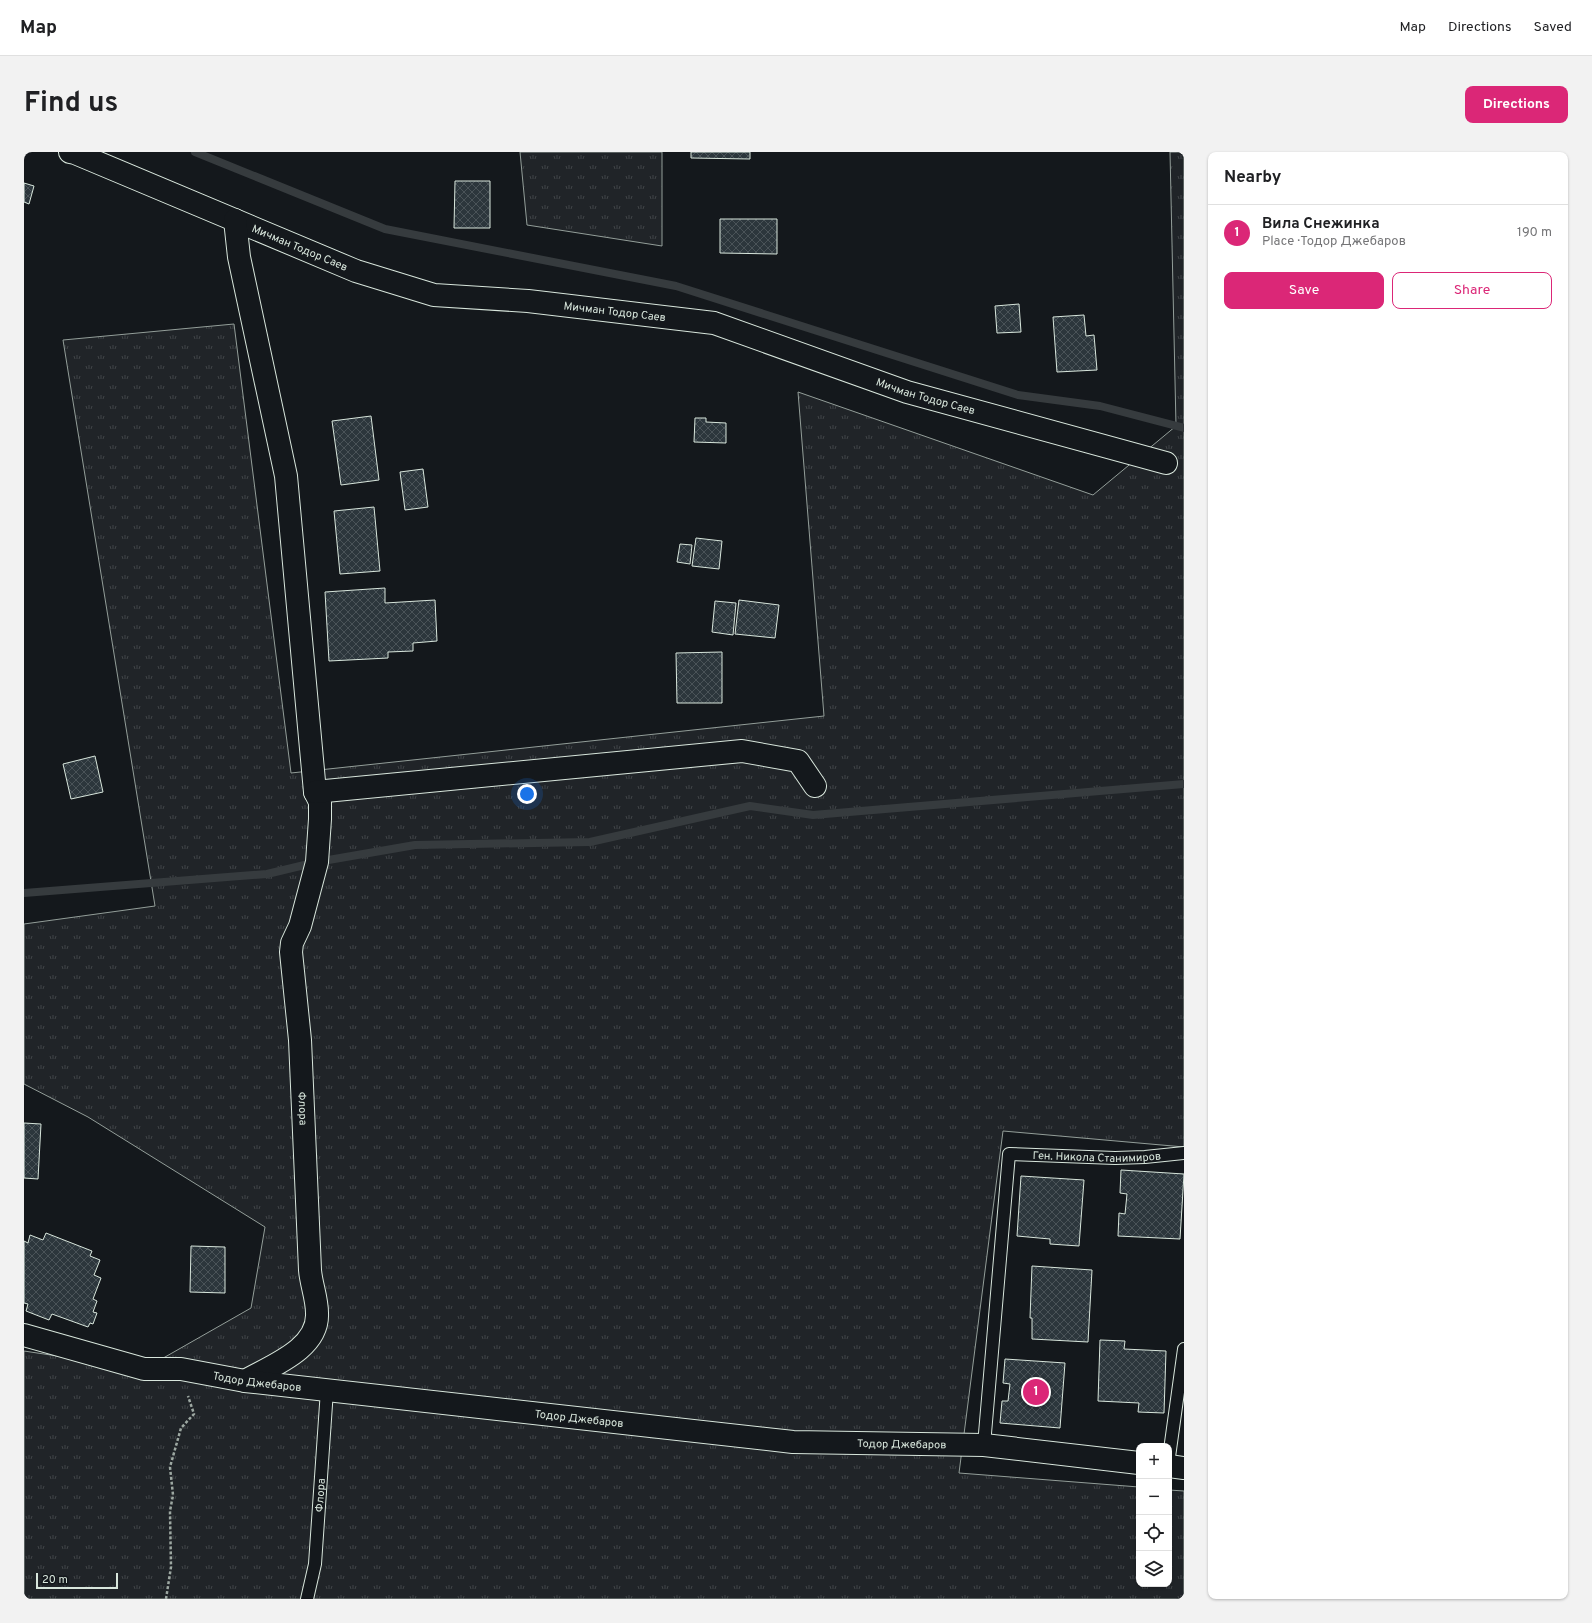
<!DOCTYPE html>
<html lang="en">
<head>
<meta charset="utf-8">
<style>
	body { margin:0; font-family:Overpass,sans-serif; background:#f2f2f2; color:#202124 }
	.controls { position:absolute; right:12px; bottom:12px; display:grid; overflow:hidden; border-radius:8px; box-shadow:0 1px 3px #0004 }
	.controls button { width:36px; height:36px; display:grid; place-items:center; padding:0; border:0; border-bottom:1px solid #e0e0e0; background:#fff; color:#202124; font:20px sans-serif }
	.scale { position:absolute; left:12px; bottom:10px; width:82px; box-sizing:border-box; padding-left:4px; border:2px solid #d8e6dc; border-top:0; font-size:11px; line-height:14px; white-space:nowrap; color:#d8e6dc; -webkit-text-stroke:3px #14181c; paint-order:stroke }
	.you { position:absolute; left:503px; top:642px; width:14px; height:14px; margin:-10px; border:3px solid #fff; border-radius:50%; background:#1a73e8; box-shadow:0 0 0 6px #1a73e833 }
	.badge { display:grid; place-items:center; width:26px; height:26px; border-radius:50%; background:#db2777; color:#fff; font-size:13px; font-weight:700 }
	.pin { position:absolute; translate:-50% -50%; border:2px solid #fff; box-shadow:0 1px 4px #0006 }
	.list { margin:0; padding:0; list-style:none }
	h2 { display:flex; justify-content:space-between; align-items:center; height:52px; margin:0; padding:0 16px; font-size:17px }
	h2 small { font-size:13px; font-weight:400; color:#757577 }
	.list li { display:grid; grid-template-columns:26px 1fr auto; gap:12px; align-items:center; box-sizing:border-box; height:56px; padding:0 16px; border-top:1px solid #e0e0e0 }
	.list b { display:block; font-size:15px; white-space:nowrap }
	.list p { margin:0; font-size:13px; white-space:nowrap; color:#757577 }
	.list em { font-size:13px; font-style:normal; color:#757577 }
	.actions { display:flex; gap:8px; padding:12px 16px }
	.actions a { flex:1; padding:9px 0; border:1px solid #db2777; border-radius:8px; text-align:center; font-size:14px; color:#db2777 }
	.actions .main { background:#db2777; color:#fff }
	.icon { flex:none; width:22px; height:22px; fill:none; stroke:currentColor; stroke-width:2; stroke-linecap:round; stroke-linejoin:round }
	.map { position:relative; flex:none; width:1160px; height:1447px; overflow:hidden; border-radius:8px }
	header { display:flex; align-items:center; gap:24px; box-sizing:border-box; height:56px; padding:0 20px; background:#fff; border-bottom:1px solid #e0e0e0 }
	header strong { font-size:19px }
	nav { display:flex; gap:22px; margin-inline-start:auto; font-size:14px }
	.intro { display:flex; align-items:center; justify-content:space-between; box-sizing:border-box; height:96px; padding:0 24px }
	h1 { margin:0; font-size:28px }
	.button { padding:10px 18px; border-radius:8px; background:#db2777; color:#fff; font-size:14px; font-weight:700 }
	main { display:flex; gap:24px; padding:0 24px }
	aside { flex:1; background:#fff; border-radius:8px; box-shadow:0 1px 3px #0004 }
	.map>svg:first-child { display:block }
</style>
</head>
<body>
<header>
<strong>Map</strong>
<nav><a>Map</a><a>Directions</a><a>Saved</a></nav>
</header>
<div class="intro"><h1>Find us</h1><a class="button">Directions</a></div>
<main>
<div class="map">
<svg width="1160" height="1447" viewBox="0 0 1160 1447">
	<defs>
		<pattern id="grass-tufts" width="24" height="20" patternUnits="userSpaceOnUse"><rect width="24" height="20" fill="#202428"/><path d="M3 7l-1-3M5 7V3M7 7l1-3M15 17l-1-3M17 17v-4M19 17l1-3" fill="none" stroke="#404447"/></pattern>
		<pattern id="building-cross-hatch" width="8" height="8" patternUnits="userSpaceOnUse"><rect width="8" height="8" fill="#2c363c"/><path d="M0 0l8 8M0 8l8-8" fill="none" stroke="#4a5358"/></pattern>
	</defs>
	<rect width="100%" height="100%" fill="#14181c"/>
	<path fill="url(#grass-tufts)" stroke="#939e99" d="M496,0H638V94L503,73Z
		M1146,0H1160V995L979,979L935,1321L1115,1335V1432H1145V1338L1160,1339V1447H0V1199L120,1217L227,1156L241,1075L64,965L0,932V772L131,754L39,188L210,172L267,621L800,564L774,240L1069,343L1152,274Z"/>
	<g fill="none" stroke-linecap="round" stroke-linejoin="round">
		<path stroke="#363b3e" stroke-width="8" d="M171,0L361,77L652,134L994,243L1076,254L1160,276
			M0,741L243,722L293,710L391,693L566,690L726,654L789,663L1160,632"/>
	</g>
	<path fill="url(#building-cross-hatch)" stroke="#d8e6dc" d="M667,0H726V7L667,6Z
		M431,29H466V76H430Z
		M0,31L10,34L5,52L0,50Z
		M696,67H753V102L696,101Z
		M995,152L997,180L973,181L971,154Z
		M1060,163L1062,184L1070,183L1073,218L1033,220L1029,165Z
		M347,264L355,328L317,333L308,269Z
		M671,266H682V270L702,271V291L670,290Z
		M399,317L404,355L381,358L376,320Z
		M350,355L356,419L316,422L310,359Z
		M672,386L698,389L695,417L668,414Z
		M656,392L668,393L666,412L653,410Z
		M361,436V451L411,448L413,489L389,491V499L364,500V506L305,509L301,440Z
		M715,448L755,453L751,486L711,482Z
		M691,449L712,451L709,483L688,480Z
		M698,500V551H653L652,501Z
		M71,604L79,640L47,647L39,612Z
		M0,971L17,972L14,1027L0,1026Z
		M1097,1018L1160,1022L1156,1087L1094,1084L1095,1061L1101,1062L1103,1042L1096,1041Z
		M997,1024L1060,1028L1055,1094L1026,1092V1087L993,1084Z
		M22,1081L68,1099L66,1104L76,1108L70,1123L77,1126L69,1147L73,1149L69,1160L73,1161L69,1172L66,1171L64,1175L28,1162L25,1168L2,1159L4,1152L0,1151V1089L4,1091L6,1083L19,1088Z
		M167,1094L201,1095V1141L166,1140Z
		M1008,1114L1068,1118L1064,1190L1008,1187V1166H1006Z
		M1076,1188L1101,1189L1100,1197L1142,1199L1140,1261L1114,1260L1115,1251L1074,1249Z
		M981,1207L1041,1211L1036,1276L976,1271L978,1249H984L986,1232L979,1231Z"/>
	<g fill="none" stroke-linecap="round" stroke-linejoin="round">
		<g stroke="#d8e6dc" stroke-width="14">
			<g id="service">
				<path id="s1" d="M960,1293L985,1002L1091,1006L1121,1005L1160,1001"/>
				<path d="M1145,1305L1160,1197"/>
				<path id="s2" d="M283,1447L291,1412L303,1238"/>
			</g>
		</g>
		<g stroke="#d8e6dc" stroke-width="24">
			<g id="minor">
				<path id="s3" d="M46,0L51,1L332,119L410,143L504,149L690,171L883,240L1142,311"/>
				<path id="s4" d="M211,68L215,105L262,324L291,640L296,650V667L293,710L276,774L268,791L267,800L276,888L286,1118C287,1132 293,1146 293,1161C295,1197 247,1214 221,1229"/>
				<path d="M291,640L718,599L774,609L791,634"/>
				<path id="s5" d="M0,1183L120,1217H157L221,1229L769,1290L960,1293L1115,1311"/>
				<path d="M1145,1314L1160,1316"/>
			</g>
		</g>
		<path stroke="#9da8a2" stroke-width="2.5" stroke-dasharray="3 2" stroke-linecap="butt" d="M142,1447L147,1415L146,1359L149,1343L146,1315L157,1276L170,1262L164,1244"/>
		<use href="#service" stroke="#14181c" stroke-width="12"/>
		<use href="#minor" stroke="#14181c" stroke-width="22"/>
	</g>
	<g text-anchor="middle" stroke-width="3" stroke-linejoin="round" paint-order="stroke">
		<g font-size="11" fill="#d8e6dc" stroke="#14181c">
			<text dy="4" stroke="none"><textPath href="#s3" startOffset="249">Мичман Тодор Саев</textPath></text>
			<text dy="4" stroke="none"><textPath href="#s3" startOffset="573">Мичман Тодор Саев</textPath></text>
			<text dy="4" stroke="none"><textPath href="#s3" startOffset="897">Мичман Тодор Саев</textPath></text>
			<text dy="4" stroke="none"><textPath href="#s4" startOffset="901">Флора</textPath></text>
			<text dy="4" stroke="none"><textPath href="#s1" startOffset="380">Ген. Никола Станимиров</textPath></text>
			<text dy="4" stroke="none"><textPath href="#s5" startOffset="239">Тодор Джебаров</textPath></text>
			<text dy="4" stroke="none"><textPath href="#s5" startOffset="563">Тодор Джебаров</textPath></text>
			<text dy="4" stroke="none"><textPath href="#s5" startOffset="887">Тодор Джебаров</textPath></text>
			<text dy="4" stroke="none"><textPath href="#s2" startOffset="105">Флора</textPath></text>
		</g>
	</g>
</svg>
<div class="controls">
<button>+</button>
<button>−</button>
<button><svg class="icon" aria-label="locate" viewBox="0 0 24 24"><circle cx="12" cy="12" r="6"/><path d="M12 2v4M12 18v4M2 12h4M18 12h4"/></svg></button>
<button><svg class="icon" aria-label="layers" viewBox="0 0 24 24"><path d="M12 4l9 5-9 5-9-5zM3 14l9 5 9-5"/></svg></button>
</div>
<div class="scale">20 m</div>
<div class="you"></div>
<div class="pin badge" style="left:1012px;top:1240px">1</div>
</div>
<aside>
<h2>Nearby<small></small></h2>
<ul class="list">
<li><span class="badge">1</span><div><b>Вила Снежинка</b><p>Place · Тодор Джебаров</p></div><em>190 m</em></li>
</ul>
<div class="actions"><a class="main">Save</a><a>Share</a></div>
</aside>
</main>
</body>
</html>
